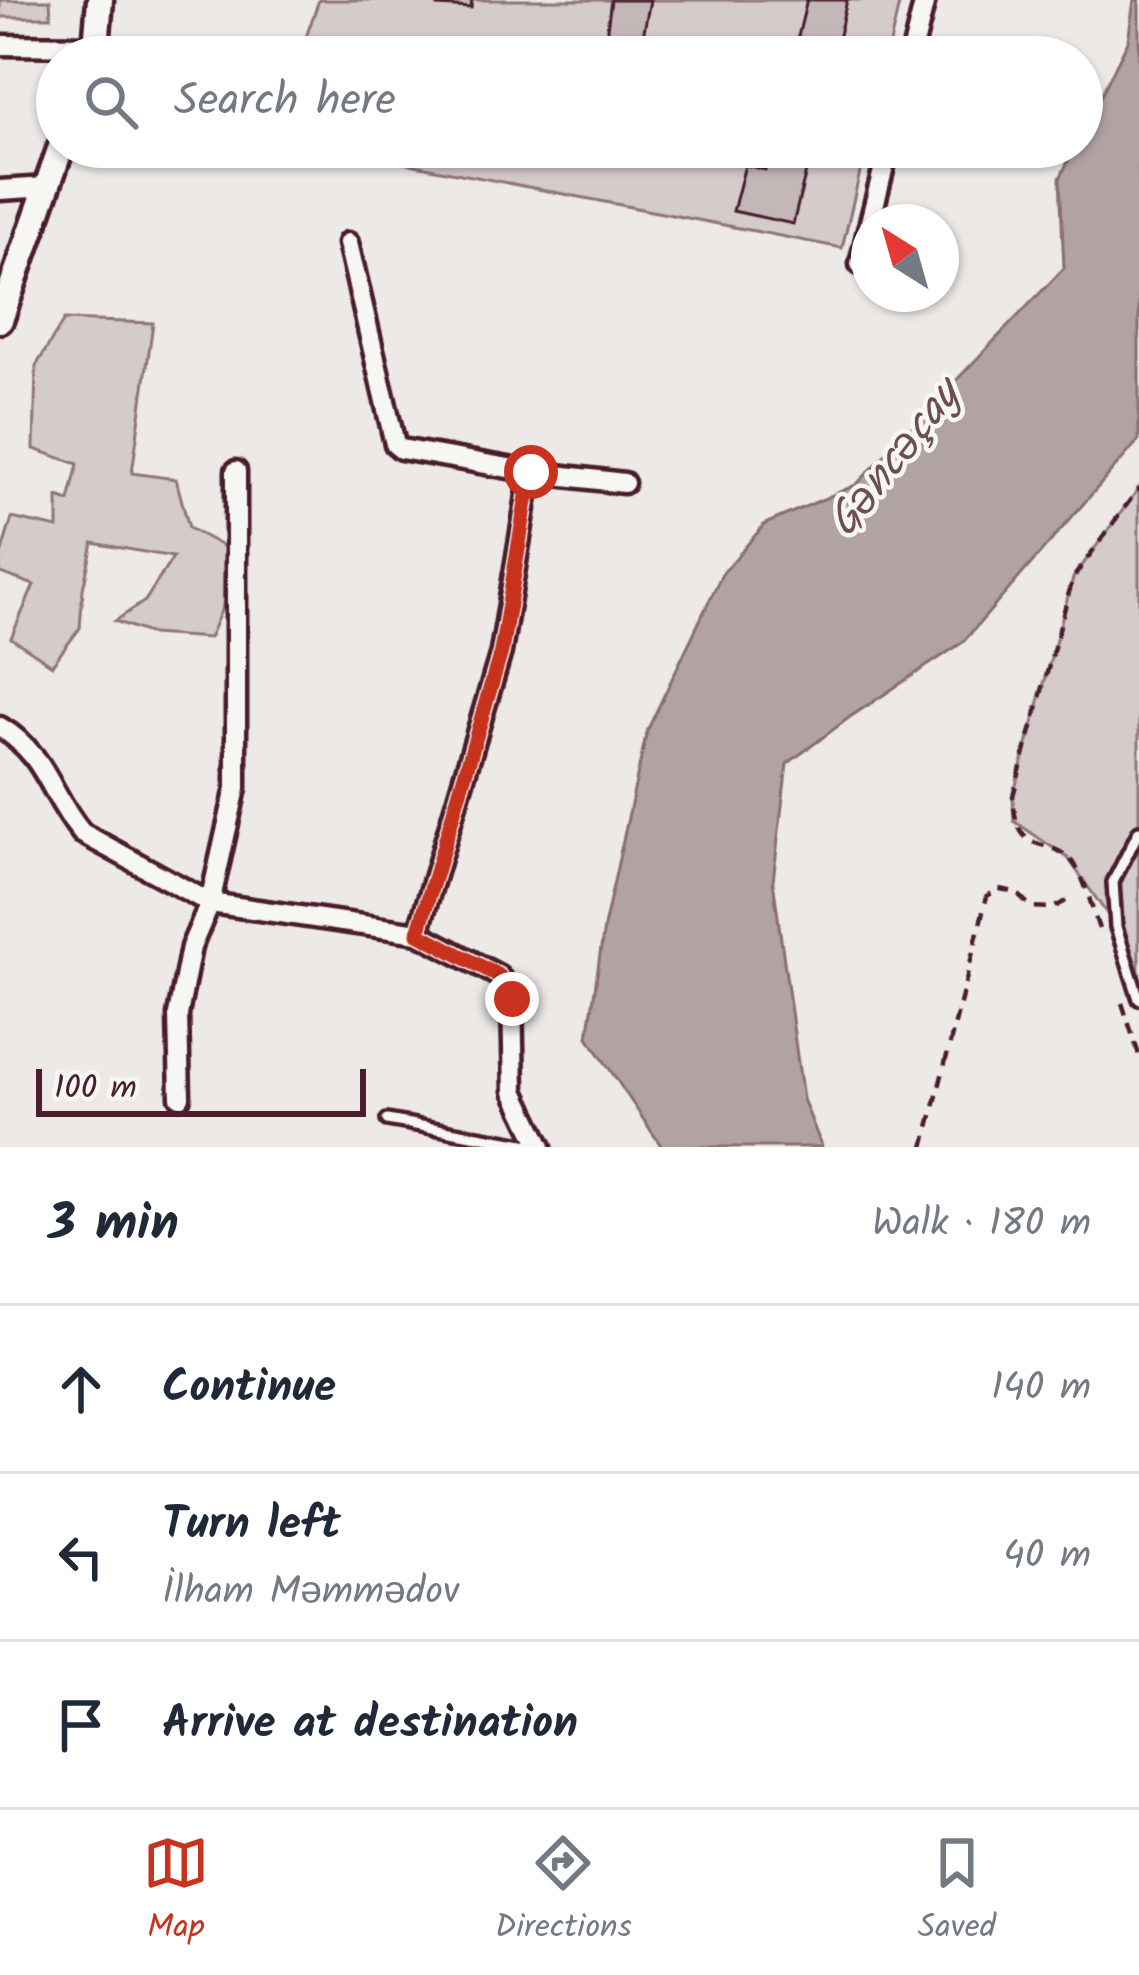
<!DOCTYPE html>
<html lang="en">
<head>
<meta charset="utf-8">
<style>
	body { margin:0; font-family:Kalam,sans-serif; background:#f2f2f3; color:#1f2937 }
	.compass { position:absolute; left:851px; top:204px; width:108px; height:108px; border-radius:50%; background:#fff; box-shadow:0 3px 9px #0004; rotate:323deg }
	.scale { position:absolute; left:36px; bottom:30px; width:330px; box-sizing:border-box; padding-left:12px; border:6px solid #4a1f2b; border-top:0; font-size:33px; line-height:42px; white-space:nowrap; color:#4a1f2b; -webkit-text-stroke:9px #f6f6f2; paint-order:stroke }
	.stop { position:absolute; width:36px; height:36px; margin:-27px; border:9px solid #c8321e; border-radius:50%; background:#fff }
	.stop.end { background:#c8321e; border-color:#fff; box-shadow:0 3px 12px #0008 }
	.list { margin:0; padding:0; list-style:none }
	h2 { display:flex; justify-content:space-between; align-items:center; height:156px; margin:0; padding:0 48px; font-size:51px }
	h2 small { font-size:39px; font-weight:400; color:#747a83 }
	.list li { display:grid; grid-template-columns:78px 1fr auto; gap:36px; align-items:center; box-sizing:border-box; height:168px; padding:0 48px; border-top:3px solid #e0e1e3 }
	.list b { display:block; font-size:45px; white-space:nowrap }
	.list p { margin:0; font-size:39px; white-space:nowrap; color:#747a83 }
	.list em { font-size:39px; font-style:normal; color:#747a83 }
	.icon { flex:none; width:66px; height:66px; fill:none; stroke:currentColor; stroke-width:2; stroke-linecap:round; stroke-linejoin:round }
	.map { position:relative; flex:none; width:1139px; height:1147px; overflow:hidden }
	.search { position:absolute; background:#fff; box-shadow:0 3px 9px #0004; left:36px; right:36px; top:36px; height:132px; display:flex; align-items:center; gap:30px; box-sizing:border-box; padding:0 42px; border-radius:66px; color:#747a83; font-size:45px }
	.sheet { height:660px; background:#fff }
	nav { display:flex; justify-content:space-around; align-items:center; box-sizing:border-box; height:168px; border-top:3px solid #e0e1e3; background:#fff; font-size:33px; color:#747a83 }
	nav a { display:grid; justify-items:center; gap:6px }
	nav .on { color:#c8321e }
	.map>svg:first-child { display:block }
</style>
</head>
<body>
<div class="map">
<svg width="1139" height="1147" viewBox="0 0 1139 1147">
	<rect width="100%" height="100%" fill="#ece9e6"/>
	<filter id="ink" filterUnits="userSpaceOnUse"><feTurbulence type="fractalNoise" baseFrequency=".00833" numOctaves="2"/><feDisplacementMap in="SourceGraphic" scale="24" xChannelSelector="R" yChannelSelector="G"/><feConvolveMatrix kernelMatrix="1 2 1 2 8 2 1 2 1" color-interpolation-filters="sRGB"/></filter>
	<g filter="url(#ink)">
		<path fill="#d4cbca" stroke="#8f757a" stroke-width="3" d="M0,0H50L51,17H0Z
			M319,0H900L887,57H299Z
			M322,147H866L842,248Z
			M64,320L153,323L132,473L176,479L189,528L226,548L223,606L209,638L151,634L115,621L145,601L173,557L93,543L83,589L80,628L52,665L11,638L34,585L0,573V558L12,518L58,528V497L69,501L78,464L34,449L36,366Z
			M1139,488V999L1116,927L1068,858L1014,821L1013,796L1073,578Z"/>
		<path fill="#b1a2a3" stroke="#886e73" stroke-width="3" d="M1134,0H1139V440L963,642L850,717L787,764L773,881L803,1099L822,1147H662L588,1037L604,927L647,731L722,574L765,524L856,485L1064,268L1060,178L1075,147H1082V133L1128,41Z"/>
		<path fill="#c4b7b7" stroke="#4a1f2b" stroke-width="3" d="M439,0H472L471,8L438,6Z
			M611,0H650L639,57H603Z
			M807,0H847L834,57H793Z
			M771,147H812L793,224L733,211L745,165L765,170Z"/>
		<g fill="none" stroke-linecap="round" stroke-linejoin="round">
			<g stroke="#4a1f2b" stroke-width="18">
				<path id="service" d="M1139,831L1113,882L1116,927L1139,999
					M387,1120L541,1147"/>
			</g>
			<g stroke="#4a1f2b" stroke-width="27">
				<path id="minor" d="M0,45L96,46
					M911,57L925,0
					M0,190L47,187
					M870,222L889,147
					M348,243L395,444L401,449L531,472L624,483
					M860,264L869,226
					M0,727C48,756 49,794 82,833L210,903L418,933L499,976L512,999L514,1091L541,1147
					M418,933L501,652L531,472
					M180,1097L178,1015L191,947L210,903L236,788V471"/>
			</g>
			<g stroke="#4a1f2b" stroke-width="33">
				<path id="secondary" d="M92,57L96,46L100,0
					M0,320L61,147"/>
			</g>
			<path stroke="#4a1f2b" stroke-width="4.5" stroke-dasharray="12 9" stroke-linecap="butt" d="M1099,929C1092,910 1087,884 1076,867C1052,830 1016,865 1013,796L1073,578L1139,488
				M1122,1003L1139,1055
				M924,1147L987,896L999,889L1016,892L1031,907L1053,908L1068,900"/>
			<use href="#service" stroke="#f6f6f2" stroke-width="9"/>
			<use href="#minor" stroke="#f6f6f2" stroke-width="18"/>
			<use href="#secondary" stroke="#f6f6f2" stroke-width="24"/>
		</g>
	</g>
	<g fill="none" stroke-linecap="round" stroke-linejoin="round" filter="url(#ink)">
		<path stroke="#c8321e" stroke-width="15" d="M512,999L499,976L418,933L501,652L531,472"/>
	</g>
	<g text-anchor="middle" stroke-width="9" stroke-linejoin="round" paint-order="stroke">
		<g font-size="45" font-style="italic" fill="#6e4d55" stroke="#f6f6f2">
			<text transform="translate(892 457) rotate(-52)" y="16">Gəncəçay</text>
		</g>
	</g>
</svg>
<svg class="compass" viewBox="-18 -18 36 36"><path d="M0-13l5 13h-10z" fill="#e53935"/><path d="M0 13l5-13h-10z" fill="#747a83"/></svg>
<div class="scale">100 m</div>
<div class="stop" style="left:531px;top:472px"></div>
<div class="stop end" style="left:512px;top:999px"></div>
<div class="search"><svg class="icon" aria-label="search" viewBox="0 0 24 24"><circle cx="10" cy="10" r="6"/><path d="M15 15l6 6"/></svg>Search here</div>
</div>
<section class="sheet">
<h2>3 min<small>Walk · 180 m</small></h2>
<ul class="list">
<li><svg class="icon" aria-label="ahead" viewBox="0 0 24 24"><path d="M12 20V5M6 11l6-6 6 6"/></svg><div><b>Continue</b></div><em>140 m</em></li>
<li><svg class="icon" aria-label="left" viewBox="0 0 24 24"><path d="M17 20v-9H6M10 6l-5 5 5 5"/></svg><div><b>Turn left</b><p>İlham Məmmədov</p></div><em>40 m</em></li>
<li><svg class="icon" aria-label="arrive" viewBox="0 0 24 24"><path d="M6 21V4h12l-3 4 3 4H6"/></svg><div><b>Arrive at destination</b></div></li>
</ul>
</section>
<nav>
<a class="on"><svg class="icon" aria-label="map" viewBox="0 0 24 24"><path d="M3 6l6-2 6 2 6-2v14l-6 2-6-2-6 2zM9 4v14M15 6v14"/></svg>Map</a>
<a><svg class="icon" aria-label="directions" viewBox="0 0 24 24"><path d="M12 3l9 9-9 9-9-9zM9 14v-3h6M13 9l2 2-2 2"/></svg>Directions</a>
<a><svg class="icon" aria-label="saved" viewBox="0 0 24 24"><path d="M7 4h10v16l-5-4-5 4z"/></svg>Saved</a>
</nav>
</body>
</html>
